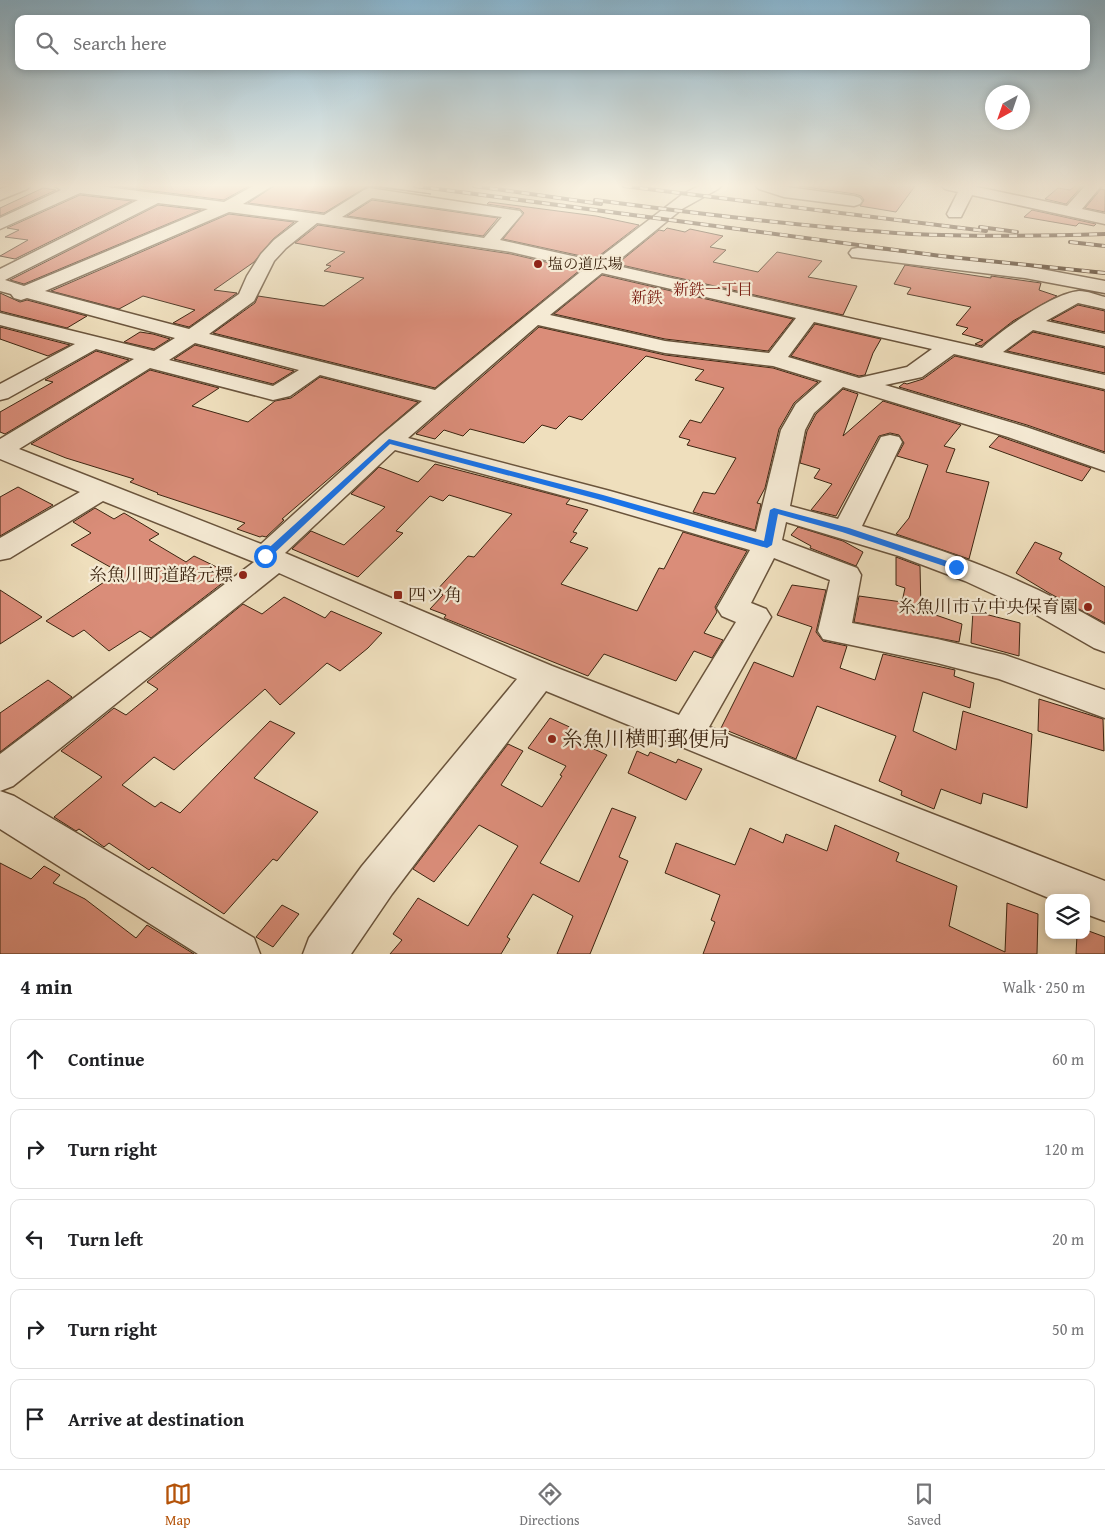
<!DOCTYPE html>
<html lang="en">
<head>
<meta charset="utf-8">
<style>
	body { margin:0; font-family:"Gentium Book Plus","Noto Serif JP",serif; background:#f2f2f2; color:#202124 }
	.controls { position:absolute; right:15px; bottom:15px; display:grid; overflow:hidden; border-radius:10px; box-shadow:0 2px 8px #0003 }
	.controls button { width:45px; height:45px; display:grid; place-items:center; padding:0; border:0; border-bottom:1px solid #e0e0e0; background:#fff; color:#202124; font:25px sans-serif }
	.compass { position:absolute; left:985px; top:85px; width:45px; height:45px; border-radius:50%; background:#fff; box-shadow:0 2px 8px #0003; rotate:220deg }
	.stop { position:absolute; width:15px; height:15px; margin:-11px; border:4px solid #1a73e8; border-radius:50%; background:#fff }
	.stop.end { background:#1a73e8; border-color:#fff; box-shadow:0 1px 5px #0008 }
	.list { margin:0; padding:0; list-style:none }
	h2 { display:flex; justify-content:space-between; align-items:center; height:65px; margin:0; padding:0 20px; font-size:21px }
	h2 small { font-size:16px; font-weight:400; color:#757577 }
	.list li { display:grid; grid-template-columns:32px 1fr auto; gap:15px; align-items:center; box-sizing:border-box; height:80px; margin:0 10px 10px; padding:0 10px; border:1px solid #e0e0e0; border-radius:10px }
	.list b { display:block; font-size:19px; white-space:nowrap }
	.list em { font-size:16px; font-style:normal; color:#757577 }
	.icon { flex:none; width:28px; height:28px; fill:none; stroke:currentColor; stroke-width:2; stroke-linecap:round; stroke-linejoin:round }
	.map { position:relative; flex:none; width:1105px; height:954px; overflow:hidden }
	.search { position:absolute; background:#fff; box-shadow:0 2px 8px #0003; left:15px; right:15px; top:15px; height:55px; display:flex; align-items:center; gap:12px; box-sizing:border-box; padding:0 18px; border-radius:10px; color:#757577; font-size:19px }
	.sheet { height:515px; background:#fff }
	nav { display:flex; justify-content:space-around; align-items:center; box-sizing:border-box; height:70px; border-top:1px solid #e0e0e0; background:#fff; font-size:14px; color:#757577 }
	nav a { display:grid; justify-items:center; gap:2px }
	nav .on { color:#b45309 }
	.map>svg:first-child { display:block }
</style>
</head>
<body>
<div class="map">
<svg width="1105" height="954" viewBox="0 0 1105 954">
	<rect width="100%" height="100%" fill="#efdfbd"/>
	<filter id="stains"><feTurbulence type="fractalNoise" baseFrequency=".004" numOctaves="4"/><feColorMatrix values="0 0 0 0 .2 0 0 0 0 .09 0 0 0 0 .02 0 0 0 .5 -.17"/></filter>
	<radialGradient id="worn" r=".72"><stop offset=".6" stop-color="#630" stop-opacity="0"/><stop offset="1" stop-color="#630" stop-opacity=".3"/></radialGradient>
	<path fill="#da8d79" stroke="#3d2511" d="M114,186H249L224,200Z
		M274,186H376L431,194L368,186L324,213L248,203Z
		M799,186H915L896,212L860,206L864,200L861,196L855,194Z
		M1075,186H1082L1066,204L1045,199L1058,188L1070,190Z
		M43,188L56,190L0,216V208Z
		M1101,189L1105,190V212L1085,208Z
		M80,195L132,201L15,259L0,256L28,240L5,237L19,230L7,228Z
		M372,200L498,218L483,236L347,216Z
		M489,202L596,216L639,225L595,259L503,239L524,213L520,209L487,204Z
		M158,205L201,210L24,284L10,280Z
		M1032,210L1096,224L1094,226L1079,223L1076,226L1024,217Z
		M229,214L294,222L273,239L254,262L214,290L237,293L189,327L173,323L195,310L143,296L119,309L51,291Z
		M318,225L511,254L580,270L435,388L213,333L255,303L258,296L324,306L364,278L324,271L331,266L326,265L345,252L295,243Z
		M667,228L685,232L690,229L723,236L710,247L726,250L713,262L758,272L777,252L822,261L808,277L857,286L843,315L617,264L659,230L664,231Z
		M905,265L991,278V276L1041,283L1039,290L1057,296L1013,321L981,346L975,344L983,340L962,334L968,328L956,325L971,307L907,294L911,288L894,284Z
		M602,275L793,319L768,351L665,339L554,314Z
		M0,293L20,302L27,300L87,316L67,328L0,311Z
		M1078,305L1105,311V332L1051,320Z
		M815,324L881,339L873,353L865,375L859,376L791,356Z
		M0,327L70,345L48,356L0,339Z
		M539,327L665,355L773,368L818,382L794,403L779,429L765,488L757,503L761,504L755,530L693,512L703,492L715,494L736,458L687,445L690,440L679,437L690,420L701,423L724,388L695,380L704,370L646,356L582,420L569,416L556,429L542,425L524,443L470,429L463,436L444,430L435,439L416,434Z
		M140,332L153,334L170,339L154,349L124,342Z
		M1033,332L1105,348V373L1007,351Z
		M195,345L294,371L273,384L174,359Z
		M96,351L129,360L5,434L0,432V412L53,382L45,380Z
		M955,356L1105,391V452L1027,425L899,387L904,383L907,384L923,379Z
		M150,370L219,388L192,406L248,422L275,401L291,398L320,377L418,402L282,519L284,520L266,537L262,536L260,537L237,529L245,523L157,494L158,493L130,482L134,479L66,458L31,444Z
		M843,389L858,394L843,436L883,401L961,425L944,446L955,449L946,472L989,482L969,559L896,534L909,518L928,465L897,456L904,443L899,435L890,433L879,436L836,516L811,510L832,484L814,478L820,469L800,463L807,431L816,414Z
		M999,436L1007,439L1091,468L1082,481L989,447Z
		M435,464L570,499L566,504L588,510L573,532L577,533L570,542L588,548L561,584L637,611L659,568L664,569L683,532L747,551L715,607L717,612L704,633L723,640L712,658L694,651L676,681L604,654L588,676L444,618L446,615L430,609L443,595L435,592L468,556L474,557L512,514L449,495L443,501L430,496L396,531L403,533L358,577L292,549L311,531L344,545L385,507L351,494L379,467L418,482Z
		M18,487L53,505L0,536V497Z
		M95,508L114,519L124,513L159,534L149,540L186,562L194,556L233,575L151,638L140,631L109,651L84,630L73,637L46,621L119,572L71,545L91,533L73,522Z
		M798,527L843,541L863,552L856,566L810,548L811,546L791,535Z
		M1035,542L1062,553L1059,559L1105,587V623L1049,593L1016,573Z
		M896,557L920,566L921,610L962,624L959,642L854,622L859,596L902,602L905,588L896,585Z
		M792,585L826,590L816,632L823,641L847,646L840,668L875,680L883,654L955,670L954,676L974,683L970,708L923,692L913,731L956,750L963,711L1032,734L1027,808L983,793L981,804L941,789L934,809L901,795L902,791L879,781L896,736L817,706L796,759L721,728L754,662L793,677L812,627L777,615Z
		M0,590L42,617L0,644Z
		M284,597L325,618L331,611L382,633L368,648L340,671L327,663L280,705L265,689L174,770L154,757L122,785L155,807L161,802L180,813L270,721L295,733L254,778L318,812L277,861L273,859L224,914L152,867L149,870L109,843L104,847L79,829L76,831L54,817L102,777L61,751L114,708L126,715L158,689L147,682L243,604L262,614Z
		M973,611L1020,623L1019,656L971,643Z
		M48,680L72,697L0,752V713Z
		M1039,699L1103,719L1104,751L1038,731Z
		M550,718L576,730L570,738L607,755L540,863L579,882L612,808L636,817L619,857L628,861L590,954H557L573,916L533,894L507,937L510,939L501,954H390L402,940L393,934L418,898L468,926L518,846L479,825L434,882L413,869L508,744L523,751L501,785L542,807L562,776L560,775L566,766L528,748Z
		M637,751L648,756L650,752L676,763L678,759L702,769L686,800L628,773Z
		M835,825L899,853L896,861L957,886L949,926L1005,952L1007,903L1038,914L1037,954H703L715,922L711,920L720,895L665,873L676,843L735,865L750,828L783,843L786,834L827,851Z
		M0,863L31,879L44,866L60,875L53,883L85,899L136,938L147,925L194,954H0Z
		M282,905L299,914L273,947L256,937Z
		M1086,930L1105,937V954H1076L1077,935H1086Z"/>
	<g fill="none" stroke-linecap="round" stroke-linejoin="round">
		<g stroke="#6a543c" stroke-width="3">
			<path id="minor" d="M9,186H30L27,189L0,200V189Z
				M55,186H99L224,202L253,186H272L243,204L324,215L364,190L369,188L520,211L522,214L500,240L595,261L683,194L699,186H721L718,189L682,209L613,265L982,348C1001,330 1054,293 1079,291C1087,291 1097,295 1105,297V309L1078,303L1046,321L1105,334V346L1033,330L1003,352L1105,375V389L954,354L922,377L885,385L1026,427L1105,454V471L1008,437L843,387L814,413L805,430L790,506L838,519L881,437L890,435L899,437L902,442L862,526C950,551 1025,579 1105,625V652L1094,648L1028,610L965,581L899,556L786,522L782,540L857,568L861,575L852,623L937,639L1005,655L1105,690V718L999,679L937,663L823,639L818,631L830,580L774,558L751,603L766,609L771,617L709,727L1105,881V921L1086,914V898H1049L546,691L392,894L351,954H303L309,938L362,866L517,679L279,573L13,786L0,791V754L254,562L103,501L10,558L0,560V538L80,492L0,459V439L134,359L96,349L8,398L0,400V384L75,344L0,325V313L154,351L175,338L27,298L21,300L14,298L11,294L0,291V269L138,200L80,193L0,229V218L61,190ZM372,198L502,217L484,238L342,217ZM158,203L208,209L24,286L5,280ZM229,212L299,221L274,240L261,254L247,276L239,294L189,329L45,291ZM317,223L511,252L584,269L435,390L209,334L254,301L274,261L286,248ZM602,273L796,318L769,353L665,341L550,315ZM814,322L932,349L907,367L859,378L788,357ZM538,325L665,353L773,366L822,381L796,404L781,430L756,532L610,491L408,438ZM195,343L299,370L273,386L169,360ZM150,368L273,400L290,396L320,375L422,401L380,436L261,544L19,449ZM395,450L590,503L750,550L717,608L722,616L736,622L679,715L552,666L285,553Z
				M756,186H780L854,196L860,198L862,201L860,204L854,206L784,197L759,189Z
				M942,186H972L1067,206L1085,186H1101L1082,209L1105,214V224L972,195L961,217H949L947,214L958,192L945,189Z
				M858,248L1025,266L1105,281V293L1025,278L852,257L849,253L852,249Z
				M0,791L14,796L254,938L260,954H198L0,829Z"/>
		</g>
		<use href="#minor" fill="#f5ead4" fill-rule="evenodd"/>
		<g stroke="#3d2511" stroke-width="4">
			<path id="rail" d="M415,186L941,256L1105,273
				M474,186L601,204
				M624,186L986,231
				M595,200C700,214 806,227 912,234C976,237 1041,236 1105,234
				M980,227L1017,232
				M1070,242L1105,246"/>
		</g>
		<use href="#rail" stroke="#f5ead4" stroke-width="2.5" stroke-dasharray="8" stroke-linecap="butt"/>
	</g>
	<linearGradient id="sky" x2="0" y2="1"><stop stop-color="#89b7d2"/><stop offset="0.58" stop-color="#f8f1e1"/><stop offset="1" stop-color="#f8f1e1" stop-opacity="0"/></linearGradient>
	<rect width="1105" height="320" fill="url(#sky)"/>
	<path fill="#1a73e8" d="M389,439L603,495L764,541L770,510L774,508L849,528L959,565L960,567L956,570L842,532L778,514L772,545L767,548L597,499L390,444L268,559H262V554Z"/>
	<g fill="#8f2418" stroke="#f5ead4" stroke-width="2">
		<circle cx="538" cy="264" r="5"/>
		<circle cx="243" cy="575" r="5"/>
		<rect x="393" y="590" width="10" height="10" rx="2.5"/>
		<circle cx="1088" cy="607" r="5"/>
		<circle cx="552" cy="739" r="5"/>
	</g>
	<g text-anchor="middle" stroke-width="4.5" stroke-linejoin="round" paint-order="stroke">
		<g font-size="15" fill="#3d2511" stroke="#f5ead4" text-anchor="start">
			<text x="548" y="269">塩の道広場</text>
		</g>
		<g font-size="16" fill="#7a1f14" stroke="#f5ead4">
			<text x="713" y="295">新鉄一丁目</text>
		</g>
		<g font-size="16" fill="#7a1f14" stroke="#f5ead4">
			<text x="647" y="303">新鉄</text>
		</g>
		<g font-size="18" fill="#3d2511" stroke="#f5ead4" text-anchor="end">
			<text x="233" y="581">糸魚川町道路元標</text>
			<text x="408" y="601" text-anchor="start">四ツ角</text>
			<text x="1078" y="613">糸魚川市立中央保育園</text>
		</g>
		<g font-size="21" fill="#3d2511" stroke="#f5ead4" text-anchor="start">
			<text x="562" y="746">糸魚川横町郵便局</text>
		</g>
	</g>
	<rect width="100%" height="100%" filter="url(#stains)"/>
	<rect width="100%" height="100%" fill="url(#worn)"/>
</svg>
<div class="controls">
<button><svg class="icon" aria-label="layers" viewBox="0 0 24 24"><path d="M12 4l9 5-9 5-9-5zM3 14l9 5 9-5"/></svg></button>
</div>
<svg class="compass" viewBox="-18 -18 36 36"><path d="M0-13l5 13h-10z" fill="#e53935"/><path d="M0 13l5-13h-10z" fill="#757577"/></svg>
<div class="stop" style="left:265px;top:556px"></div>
<div class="stop end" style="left:956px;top:567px"></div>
<div class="search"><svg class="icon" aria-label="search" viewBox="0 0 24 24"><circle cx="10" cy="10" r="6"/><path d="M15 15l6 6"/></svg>Search here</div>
</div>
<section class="sheet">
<h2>4 min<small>Walk · 250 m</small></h2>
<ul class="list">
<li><svg class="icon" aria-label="ahead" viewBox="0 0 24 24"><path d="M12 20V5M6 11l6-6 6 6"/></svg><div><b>Continue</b></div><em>60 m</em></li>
<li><svg class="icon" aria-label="right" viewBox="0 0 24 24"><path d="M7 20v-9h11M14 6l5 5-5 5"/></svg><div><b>Turn right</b></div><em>120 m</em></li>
<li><svg class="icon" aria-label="left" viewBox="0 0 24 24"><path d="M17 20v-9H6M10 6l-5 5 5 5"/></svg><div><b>Turn left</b></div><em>20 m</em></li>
<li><svg class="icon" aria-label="right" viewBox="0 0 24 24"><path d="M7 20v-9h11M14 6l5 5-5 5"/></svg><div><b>Turn right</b></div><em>50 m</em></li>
<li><svg class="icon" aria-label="arrive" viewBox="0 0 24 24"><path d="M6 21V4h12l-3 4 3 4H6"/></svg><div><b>Arrive at destination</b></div></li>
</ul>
</section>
<nav>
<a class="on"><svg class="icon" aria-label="map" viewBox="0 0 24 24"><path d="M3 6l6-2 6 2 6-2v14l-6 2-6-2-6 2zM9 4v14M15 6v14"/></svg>Map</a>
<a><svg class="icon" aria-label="directions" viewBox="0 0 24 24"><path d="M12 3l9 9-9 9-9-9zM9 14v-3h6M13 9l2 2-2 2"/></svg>Directions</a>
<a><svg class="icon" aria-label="saved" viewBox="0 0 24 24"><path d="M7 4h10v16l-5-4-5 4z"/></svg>Saved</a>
</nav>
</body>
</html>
